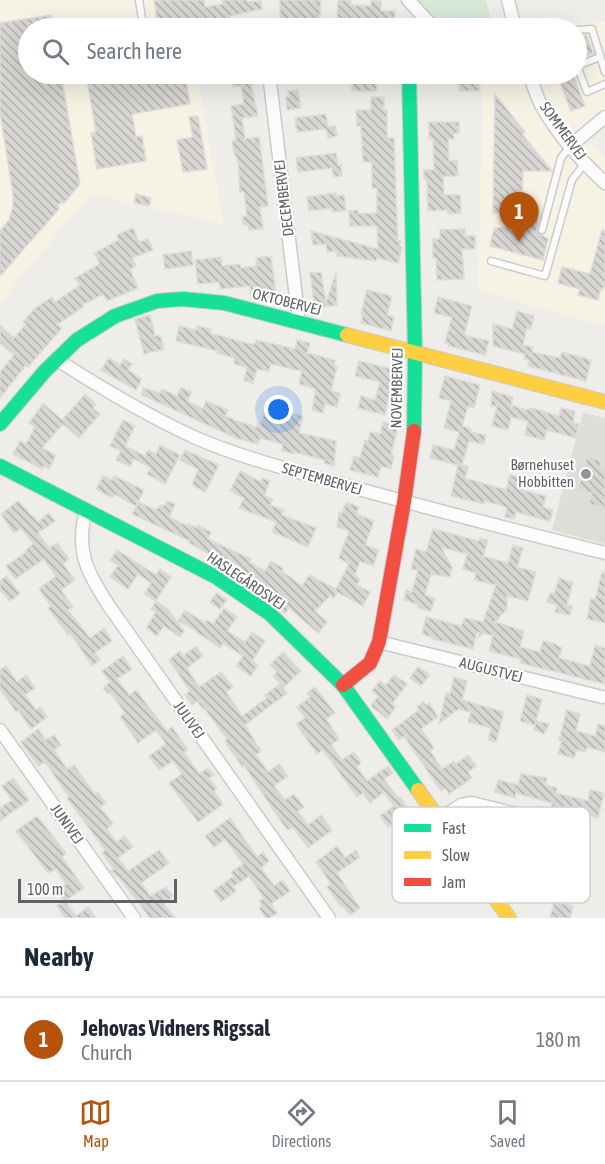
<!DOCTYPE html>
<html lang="en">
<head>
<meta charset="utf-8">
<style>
	body { margin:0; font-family:"Asap Condensed",sans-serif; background:#f2f2f3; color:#1f2937 }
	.scale { position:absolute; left:18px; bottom:15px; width:159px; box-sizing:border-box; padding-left:6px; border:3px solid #5f6267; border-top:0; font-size:16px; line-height:21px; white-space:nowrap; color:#5f6267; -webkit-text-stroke:4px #fff; paint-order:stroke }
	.you { position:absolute; left:279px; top:410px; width:21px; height:21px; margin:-15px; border:4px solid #fff; border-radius:50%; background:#1a73e8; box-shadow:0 0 0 9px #1a73e833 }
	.badge { display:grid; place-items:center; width:39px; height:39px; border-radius:50%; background:#b45309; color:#fff; font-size:20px; font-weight:700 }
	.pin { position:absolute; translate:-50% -50px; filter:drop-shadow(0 2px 3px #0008) }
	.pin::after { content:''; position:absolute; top:32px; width:21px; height:18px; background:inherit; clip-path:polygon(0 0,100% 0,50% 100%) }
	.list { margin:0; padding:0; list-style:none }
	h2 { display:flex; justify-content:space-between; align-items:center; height:78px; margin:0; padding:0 24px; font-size:26px }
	h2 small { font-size:20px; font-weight:400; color:#747a83 }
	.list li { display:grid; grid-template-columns:39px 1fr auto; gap:18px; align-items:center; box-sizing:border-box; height:84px; padding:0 24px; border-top:2px solid #e0e1e3 }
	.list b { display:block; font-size:22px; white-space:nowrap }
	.list p { margin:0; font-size:20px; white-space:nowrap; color:#747a83 }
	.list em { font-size:20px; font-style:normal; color:#747a83 }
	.icon { flex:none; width:33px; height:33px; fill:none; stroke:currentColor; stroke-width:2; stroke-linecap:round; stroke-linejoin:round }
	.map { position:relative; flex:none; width:605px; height:918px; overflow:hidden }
	.search { position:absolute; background:#fff; box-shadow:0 6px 24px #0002; left:18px; right:18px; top:18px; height:66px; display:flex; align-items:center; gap:15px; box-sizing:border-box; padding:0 21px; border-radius:33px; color:#747a83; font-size:22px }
	.sheet { height:162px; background:#fff }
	nav { display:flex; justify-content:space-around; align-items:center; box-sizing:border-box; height:84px; border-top:2px solid #e0e1e3; background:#fff; font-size:16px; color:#747a83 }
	nav a { display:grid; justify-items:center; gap:3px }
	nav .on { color:#b45309 }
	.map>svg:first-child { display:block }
</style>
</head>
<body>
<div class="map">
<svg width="605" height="918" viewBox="0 0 605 918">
	<defs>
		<pattern id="building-back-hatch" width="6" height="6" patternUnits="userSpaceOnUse" patternTransform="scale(1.5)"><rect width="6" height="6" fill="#d7d6d3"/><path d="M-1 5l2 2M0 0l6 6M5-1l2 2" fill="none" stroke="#b2b1af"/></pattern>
	</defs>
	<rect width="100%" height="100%" fill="#eeede9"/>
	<path fill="#f6f2e4" d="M0,0H184L189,28H28V74H197L224,225L91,194L0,302Z
		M605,22V126L588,141L605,158V326L478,291L483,74H576V28H533L532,24Z"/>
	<path fill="#deddd8" d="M583,413L605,418V544L552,530Z"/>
	<path fill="#d8e9d7" d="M416,0H486L493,28H451L439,20L436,22Z"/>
	<path fill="url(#building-back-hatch)" stroke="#dddcd8" stroke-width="1.5" d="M154,0H204L205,7L223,4L222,0H247V2L261,1L262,9L230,16L231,25L219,26L218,20L177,27L178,28H128L127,24L138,22L143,24L147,21L157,19Z
		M280,0H321L319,28H310V26L293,25V28H280Z
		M338,0H351V5L371,6V1H381V11H395L394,27L357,28V25L337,24Z
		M51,15L54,28H28V74H61L80,184L64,203L58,204L59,209L0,276V231L9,220L13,207V194L0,112V23Z
		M116,20L117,28H92V23Z
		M586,35L593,53L576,60V39Z
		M86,74H185L190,104L132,114L136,137L142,136L146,161L97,169L91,133L96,132Z
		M252,74L254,84L251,85L258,116L242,118L245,139L259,137L268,206L260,207L263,229L249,230L248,225H243L242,217L247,216L244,192H240L238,162L236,156H235L232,141L236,140L231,106L244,104L241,86L233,87L232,75Z
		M354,74H375L377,91H352V77H354Z
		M432,74H477V81H468H479V91H459V81L432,82Z
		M557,74H573L585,106L571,111Z
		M298,90L301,108L287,110L286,97L289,96L288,91Z
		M495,94L525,132L522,134L552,171H523L522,206H538L537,232L548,239L543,260L490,246L494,228L519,227L518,212L493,213Z
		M371,97H384V110H387V138H394L397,224L398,241H401L399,246L402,247L398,263L377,258L376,261L337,256L336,251L327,252L326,244L313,245L311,231L378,249L377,226H350L349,211L358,210V214L377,213V188H372V162H363L361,126H357L356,110H371Z
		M326,114L328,127L335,126L337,136L328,138L326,129L297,132L295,118Z
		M198,116L207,169L183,172L177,140L193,137L189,117Z
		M429,122H459V133H454V139H448L449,161L457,160L458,176H443L444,195H460L461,213L448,214V210L428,211L427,179H424V170H434L433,139H429Z
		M336,153L338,165L341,164L342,176L334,177L332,168L298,172L296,158Z
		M336,193V196L344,195L346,210L333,212L332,208L309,211L307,197Z
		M136,194L151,198L149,206L134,203Z
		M133,228L139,242L148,239L153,250L132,258L136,266L130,269L138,288L107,301L103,294L82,305L83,307L57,325L62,328L28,367L26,365L0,398V372L14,355L0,343V325L14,338L26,324L23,322L34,309L52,297L55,302L80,285L75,278L100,264L94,253L119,240L117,235Z
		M465,229V236H475V249H462L464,279L437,280L436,258H433V239H440V230Z
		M602,230L605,231V283L603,289L601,288L598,300L578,295L580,289L558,283L562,267L590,274Z
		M191,251L193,265L165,269L163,255Z
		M271,256L276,295L270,296V299H251L250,286L220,289L219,282L198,284L195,260L221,257L222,266L240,264L241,268L257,266L256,258Z
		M321,272L326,302L336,273L337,305L315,308L310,273Z
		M367,290L392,296L387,315L394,317L391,331L361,323L363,314H361Z
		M438,297L472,306L464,335L489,341L485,355L449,346V344L445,343L452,317L434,313Z
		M517,311L534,316L531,329L527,328L523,345L533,347L532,352L560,358L562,352L591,360L586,381L528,366L529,360L524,359L525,354L493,346V324L512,329Z
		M150,315L155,336L160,335L164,349L144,354L135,319Z
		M179,326L196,330L197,326L211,329L210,333L250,344H255L256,340L295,349L297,340L310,343L307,353L335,360L334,366L337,367L331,391L340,393L337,407L325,404L323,413L312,410L316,389L299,384L302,371L271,364L269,371L257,369L253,383L244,381L247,367L234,364L235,358L217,353L218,351L176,341Z
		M109,358L120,365L124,359L132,364L128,370L142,379L136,390L101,370Z
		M359,361L404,372L400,387L391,385L385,415L358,408L361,396L375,400L380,382L355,376Z
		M445,376L480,385L474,408L468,406L462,426L471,429L470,432L486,435L484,444L469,441L462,465L468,467L465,478L506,490L510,475L525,479L522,490L546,496L543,507L553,510L550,521L516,512L514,519L505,517L507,508L501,505L484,501V504L451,496L458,465L430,458L433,445L454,450L459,432L444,428L451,401L439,398Z
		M143,388L160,393L162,389L177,396L181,388L192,392L187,401L203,409L206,401L228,410L225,416L233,419V420L257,427L258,422L261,423L266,407L303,416L299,433L336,441L334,466L324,463L325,460L294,452V454L282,451L283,444L260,438L258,444L236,438L142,395Z
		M492,391L513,397L511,405L526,410L532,408L559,416L561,408L575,411L573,423L579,424L576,438L547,430L544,440L525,435L528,421L511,417L508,430L492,426L497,406H491Z
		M85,394L96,404L93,408L100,414L79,438L63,424L42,448L56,455L49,469L43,466L42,469L13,454L20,441L26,444L35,427L29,423L43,403L62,420Z
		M123,420L135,426L125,446L145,456L148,450L156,454L160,445L180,455L165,484L147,474L151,468L134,459L130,466L116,460L121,451L110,446Z
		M383,422L398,426L391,455L394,456L391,469L381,466L378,477L350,470L354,456L360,458L365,440L368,441L370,432L380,434Z
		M185,450L219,465L205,492L192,485L198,469L180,460Z
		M587,457L601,461L600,468L605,469V508L589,504L592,493L578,489Z
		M240,471L261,482L262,478L270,481L264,496L273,499L270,505L284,510L282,515L316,528L308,547L272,532L276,522L239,508L244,498L230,491Z
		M103,476L112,480L114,476L144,490L136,506L114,494L112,498L96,489Z
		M18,501L38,522L49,513L55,521L38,533L49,548L57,543L69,559L63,564L75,580L61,590L73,607L68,610L90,638L104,628L112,641L95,653L100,660L92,666L70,633L68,635L48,608L51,606L39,589L56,576L44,559L15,579L6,566L26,552L25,551L33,544L21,528L14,533L1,514Z
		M167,501L175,504L169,517L187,526L188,524L197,528L198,525L211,532L208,539L251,559L249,562L265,571L271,561L283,568L282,571L302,586L309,575L336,589L349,564L339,558L349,531L337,527L339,512L342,513L346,502L359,507L356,514L374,521L365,545L379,550L373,566L360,561L355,576L360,579L357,585L370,592L363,606L337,592L334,598L330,596L315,611L327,622L318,633L289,608L285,614L262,596L266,589L244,576L245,573L189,543L190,541L132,514L139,502L155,510L160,506L165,505Z
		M433,529L479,541L480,538L488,540L483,556L508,563L513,545L523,548L517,567L536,572L528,601L507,596V609L495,622L524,631L520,647L540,652L543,641L555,644L562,648L559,658L590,666L595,645L605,648V684L520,663L521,659L489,651L493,636L483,633L478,638L480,633L477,632L473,649L433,639L434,638L422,634L426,617L461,626L465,618L483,622L496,585L474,580L476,573L463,569L467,554L441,547L452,567L450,577L431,574L425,595L435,598L431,611L418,608L419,605L404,600L406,590L412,592L418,570L411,569L416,549L426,552Z
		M117,550L156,575L160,569L171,577L156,601L144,594L151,583L138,574L128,589L110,577L118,565L110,560Z
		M602,572L605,573V623L587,619L591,598L595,600Z
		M7,576L20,594L10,601L0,590V581Z
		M559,578L573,582L567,605L572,606L570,615L555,612L557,605L547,602L550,593L554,594Z
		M216,593L227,600L220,609L210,602Z
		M156,601L168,609L184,631L180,637L164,626L157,636L146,628L156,612L151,609Z
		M224,608L237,617L227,631L245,642L252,632L265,641L252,661L258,665L251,676L236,666L243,656L223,643L220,648L188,626L178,621L185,610L205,623L207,620L213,624Z
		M196,646L203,656L187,668L190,673L199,687L221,672L233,687L226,692L242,716L267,698L265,695L280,684L287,693L245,725L261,751L256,755L268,772L279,764L288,776L274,786L285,800L294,794L304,807L298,811L308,825L321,815L332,830L308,848L293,827L288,830L282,823L244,765L242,766L227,745L225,741L227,739L204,708L203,709L197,701L192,705L185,695L190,691L169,660L180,651L183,656Z
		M283,652L301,671L284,687L273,676L277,672L270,665Z
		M123,656L132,669L117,679L129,695L136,690L167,731L172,727L188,750L184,752L199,774L208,768L214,775L209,778L217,789L214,791L223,804L198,822L170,785V782L182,774L173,761L159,770L149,756L166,744L156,730L138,743L120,717L125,713L110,692L108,694L103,688L110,682L102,671Z
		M6,666L17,682L26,675L35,688L25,695L36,710L40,707L47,717L31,729L18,710L16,712L0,689V670Z
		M418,667L430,675L421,686L410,678Z
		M394,675L407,684L392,704L396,707L387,719L371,706L378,696L372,691L380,681L386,685Z
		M454,677L467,681L462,700L504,712L496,742L488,740L491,728L468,722L471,712L459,709L439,723L446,693L450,694Z
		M315,687L335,713L326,719L339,739L331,745L342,760L354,752L361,763L357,767L367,781L388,766L393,773L384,779L398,798L400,797L437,848L425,857L398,820L388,827L380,816L394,806L384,792L370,803L363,793L357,797L323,750L317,754L296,724L305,718L297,707L310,697L307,693Z
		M527,695L542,699L535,725L520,721Z
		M423,702L427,705L429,703L438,717L421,729L434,748L430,751L442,769L454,761L456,764L468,755L476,766L468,772L472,778L449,794L445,788L441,791L404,736L399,740L392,730L419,710L417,707Z
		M567,710L580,714L576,731L595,736L598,724L605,726V752L587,747L585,752L577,750L574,758L558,754L562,741L559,740Z
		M536,721L549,724L544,734L534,730Z
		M38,729L46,740L54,735L61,745L54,750L67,769L74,765L95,794L98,792L106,803L100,807L113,824L107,829L116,842L125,836L133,847L118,858L128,871L159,850L169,863L141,883L150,896L166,887L173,896L164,904L175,918H150L121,880L111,871L114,869L102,853L105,850L67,798L69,797L45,762L38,766L21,742Z
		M521,774L547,778L545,785L557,788L556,793L588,801L590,790L604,793L598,818L551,806L552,803L516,793L515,798L495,792L498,780L518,785Z
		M13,778L29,800L0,821V808L12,800L2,786Z
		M37,816L66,853L62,857L84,888L65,901L76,916L88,907L96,918H65L57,906L64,901L57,891L66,884L56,869L48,873L16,831Z
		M230,818L257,857L263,852L269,861L261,868L274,886L282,880L290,891L271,904L277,913L270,918H266L259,908L262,906L259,901L264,898L249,876L233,887L236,891L221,902L213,891L234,876L231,872L243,864L225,839L214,847L205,836Z
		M337,846L345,858L356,850L360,857L337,873L360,908L350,915L343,906L341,907L327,887L331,884L316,862Z
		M554,902L573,906L570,918H550Z"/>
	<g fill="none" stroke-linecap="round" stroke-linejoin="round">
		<g stroke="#cbcbcb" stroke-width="9">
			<path id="lane" d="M139,0L142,19
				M576,30L592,29L605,72
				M600,57L577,66L587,92L605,84
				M542,230L561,158L570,146
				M491,261L545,276L572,180L585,163"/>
		</g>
		<g stroke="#cbcbcb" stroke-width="15">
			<path id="street" d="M408,0L434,28
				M508,0L515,28
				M409,28V27
				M269,74L299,322
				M529,74C533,84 536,95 541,105C557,133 581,161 605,183
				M570,146L605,117
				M56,359C101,388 146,415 194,437C241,458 292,470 341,484C429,509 517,531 605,553
				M86,510C75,552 87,571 109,606L329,918
				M379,642L602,697
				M0,730L134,918
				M440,819L461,805L472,803L560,825"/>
		</g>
		<g stroke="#cacaca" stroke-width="16">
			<path id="fast" d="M409,74L415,352L414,431
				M0,424L45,371L77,340L115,316L157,301L183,299L224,303L347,335
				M0,466L216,577L270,614L343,685L418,790"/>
		</g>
		<g stroke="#cacaca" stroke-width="16">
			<path id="slow" d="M347,335L605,402
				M418,790L509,918"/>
		</g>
		<g stroke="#cacaca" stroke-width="16">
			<path id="jam" d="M343,685L370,663L379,642L404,502L414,431"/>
		</g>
		<use href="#lane" stroke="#fcfcfc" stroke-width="6"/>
		<use href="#street" stroke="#fcfcfc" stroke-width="12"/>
		<use href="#fast" stroke="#16e098" stroke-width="14"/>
		<use href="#slow" stroke="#ffcf43" stroke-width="14"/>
		<use href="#jam" stroke="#f24e42" stroke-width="14"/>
	</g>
	<circle fill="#919394" stroke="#fff" stroke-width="2" cx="586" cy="474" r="6"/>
	<g text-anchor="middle" stroke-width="4.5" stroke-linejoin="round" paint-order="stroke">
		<g font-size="15" fill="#5f6267" stroke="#fff">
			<text transform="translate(563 131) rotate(54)" y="5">SOMMERVEJ</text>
			<text transform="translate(284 198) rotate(-97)" y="5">DECEMBERVEJ</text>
			<text transform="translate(287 302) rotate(14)" y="5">OKTOBERVEJ</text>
			<text transform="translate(397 388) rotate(-89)" y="5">NOVEMBERVEJ</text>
			<text transform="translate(322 479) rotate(16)" y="5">SEPTEMBERVEJ</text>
			<text transform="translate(246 581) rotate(34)" y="5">HASLEGÅRDSVEJ</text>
			<text transform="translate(491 670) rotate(14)" y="5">AUGUSTVEJ</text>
			<text transform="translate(189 720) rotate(55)" y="5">JULIVEJ</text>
			<text transform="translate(67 824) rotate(55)" y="5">JUNIVEJ</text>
		</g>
		<g font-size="15" fill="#5f6267" stroke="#fff" text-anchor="end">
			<text x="574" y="470">Børnehuset<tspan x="574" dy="17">Hobbitten</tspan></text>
		</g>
	</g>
	<rect x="392" y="807" width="198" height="96" rx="9" fill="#fff" stroke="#cfd0d1" stroke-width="1.5"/>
	<rect x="404" y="824" width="27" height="8" fill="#16e098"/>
	<rect x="404" y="851" width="27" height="8" fill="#ffcf43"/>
	<rect x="404" y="878" width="27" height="8" fill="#f24e42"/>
	<g font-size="16" fill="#5f6267">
		<text x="442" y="834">Fast</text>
		<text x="442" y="861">Slow</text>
		<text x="442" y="888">Jam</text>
	</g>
</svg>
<div class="scale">100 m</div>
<div class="you"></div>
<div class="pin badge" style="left:519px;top:242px">1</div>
<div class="search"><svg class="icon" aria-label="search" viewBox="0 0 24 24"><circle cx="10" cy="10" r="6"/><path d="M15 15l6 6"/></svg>Search here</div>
</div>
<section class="sheet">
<h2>Nearby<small></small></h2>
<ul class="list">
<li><span class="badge">1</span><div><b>Jehovas Vidners Rigssal</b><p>Church</p></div><em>180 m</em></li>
</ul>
</section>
<nav>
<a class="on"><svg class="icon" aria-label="map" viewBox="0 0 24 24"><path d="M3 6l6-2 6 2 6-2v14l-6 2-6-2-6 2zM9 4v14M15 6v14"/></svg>Map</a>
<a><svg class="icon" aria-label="directions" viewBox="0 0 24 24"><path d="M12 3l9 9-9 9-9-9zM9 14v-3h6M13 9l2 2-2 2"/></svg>Directions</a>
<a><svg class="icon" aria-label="saved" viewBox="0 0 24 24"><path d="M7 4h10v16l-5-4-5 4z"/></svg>Saved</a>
</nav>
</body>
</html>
